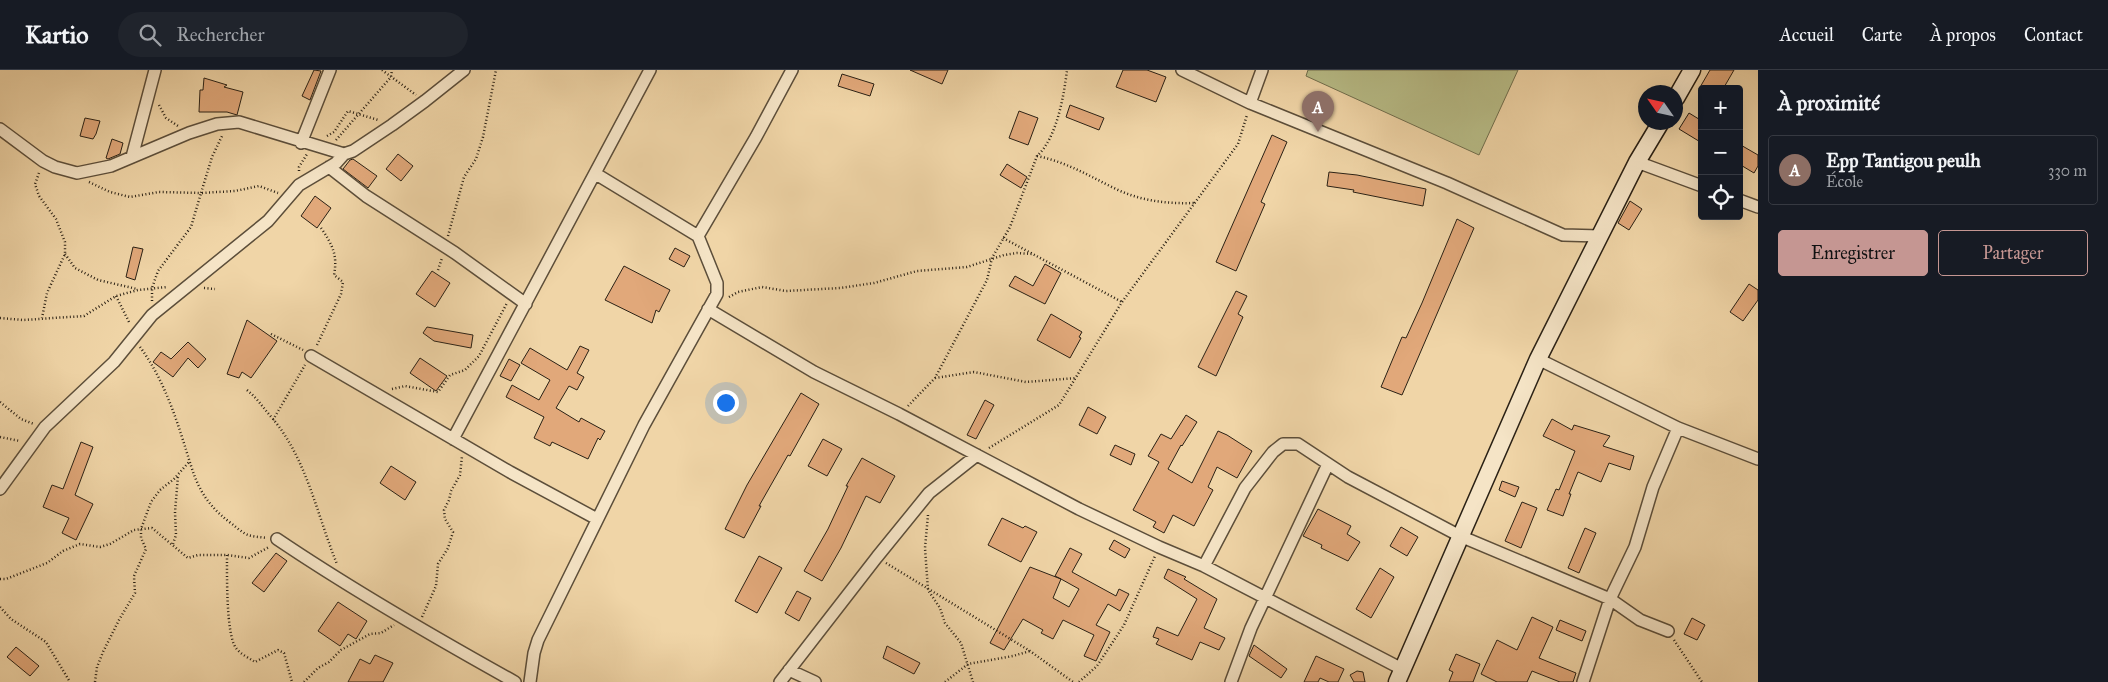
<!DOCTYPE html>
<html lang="fr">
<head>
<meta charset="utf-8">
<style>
	body { margin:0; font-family:"IM FELL Great Primer",serif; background:#20242c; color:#f1f3f6 }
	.controls { position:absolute; right:15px; top:15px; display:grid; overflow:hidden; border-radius:5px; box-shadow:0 5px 20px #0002 }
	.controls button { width:45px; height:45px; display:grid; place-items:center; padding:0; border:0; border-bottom:1px solid #363941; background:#171b24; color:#f1f3f6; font:25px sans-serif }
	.compass { position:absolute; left:1638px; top:15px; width:45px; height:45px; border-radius:50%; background:#171b24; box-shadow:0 5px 20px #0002; rotate:304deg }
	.you { position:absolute; left:725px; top:332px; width:18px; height:18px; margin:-12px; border:4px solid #fff; border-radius:50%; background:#1a73e8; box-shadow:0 0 0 8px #1a73e833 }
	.badge { display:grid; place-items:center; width:32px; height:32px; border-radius:50%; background:#c59692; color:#fff; font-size:16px; font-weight:700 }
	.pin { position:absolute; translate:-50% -41px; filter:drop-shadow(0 1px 2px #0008) }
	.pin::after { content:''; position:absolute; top:26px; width:18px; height:15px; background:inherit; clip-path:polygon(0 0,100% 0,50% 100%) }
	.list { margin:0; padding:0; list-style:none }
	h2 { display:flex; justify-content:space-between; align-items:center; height:65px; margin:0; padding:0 20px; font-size:21px }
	h2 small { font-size:16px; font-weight:400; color:#9ea1a6 }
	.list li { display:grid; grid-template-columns:32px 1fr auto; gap:15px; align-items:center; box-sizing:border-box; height:70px; margin:0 10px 10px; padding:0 10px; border:1px solid #363941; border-radius:5px }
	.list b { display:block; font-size:19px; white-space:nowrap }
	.list p { margin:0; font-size:16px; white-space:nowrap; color:#9ea1a6 }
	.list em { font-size:16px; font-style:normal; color:#9ea1a6 }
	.actions { display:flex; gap:10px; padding:15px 20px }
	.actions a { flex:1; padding:11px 0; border:1px solid #c59692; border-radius:5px; text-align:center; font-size:18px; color:#c59692 }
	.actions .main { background:#c59692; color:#111 }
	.icon { flex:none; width:28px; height:28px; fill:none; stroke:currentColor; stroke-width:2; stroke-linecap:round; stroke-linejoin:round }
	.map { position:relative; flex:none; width:1758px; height:612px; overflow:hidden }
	header { display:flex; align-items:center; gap:30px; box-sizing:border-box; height:70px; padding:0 25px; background:#171b24; border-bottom:1px solid #363941 }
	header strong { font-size:24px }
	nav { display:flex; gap:28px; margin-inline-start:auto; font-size:18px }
	.search { width:350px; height:45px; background:#20242c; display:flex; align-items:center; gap:12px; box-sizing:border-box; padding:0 18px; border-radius:28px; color:#9ea1a6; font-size:19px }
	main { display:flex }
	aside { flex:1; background:#171b24 }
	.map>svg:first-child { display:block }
</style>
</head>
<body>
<header>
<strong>Kartio</strong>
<div class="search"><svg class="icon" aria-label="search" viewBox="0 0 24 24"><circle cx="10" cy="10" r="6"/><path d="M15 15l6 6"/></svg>Rechercher</div>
<nav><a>Accueil</a><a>Carte</a><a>À propos</a><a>Contact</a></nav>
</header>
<main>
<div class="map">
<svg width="1758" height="612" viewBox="0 0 1758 612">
	<rect width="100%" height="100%" fill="#f0d5a7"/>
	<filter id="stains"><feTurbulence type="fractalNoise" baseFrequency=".004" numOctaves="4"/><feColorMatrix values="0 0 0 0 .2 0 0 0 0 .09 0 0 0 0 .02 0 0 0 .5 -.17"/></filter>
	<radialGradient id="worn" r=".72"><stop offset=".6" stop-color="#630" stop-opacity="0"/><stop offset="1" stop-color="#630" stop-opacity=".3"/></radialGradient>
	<path fill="#b8bd88" stroke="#716f4e" d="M1308,0H1518L1479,85L1306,6Z"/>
	<path fill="#e1a87a" stroke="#2a2115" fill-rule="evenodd" d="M314,0L321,1L310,30L302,26Z
		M910,0H948L942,14Z
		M1123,0H1147L1166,7L1156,32L1116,17Z
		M1710,0H1734L1723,19H1699Z
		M842,4L874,14L870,26L838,16Z
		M204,8L227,15L224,17L243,22L237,45L227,42H199L200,20H203Z
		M1070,35L1104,48L1099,60L1066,47Z
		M1019,41L1038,48L1028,75L1009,68Z
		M1689,43L1702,51V73L1679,59Z
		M85,48L100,51L96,64L93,69L80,66Z
		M1272,65L1287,72L1261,132L1265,134L1236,201L1216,192Z
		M112,69L123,73L120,84L108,89L106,88Z
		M1739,74L1758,85V96L1754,103L1739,94Z
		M398,84L413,96L401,111L386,99Z
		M353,89L377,106L368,118L343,99L350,90Z
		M1007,94L1027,107L1021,118L1000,105Z
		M1329,102L1357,105L1426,119L1423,136L1353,122L1354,120L1327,116Z
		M315,126L331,138L317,158L301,146Z
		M1630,131L1642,139L1629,160L1618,153Z
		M1457,149L1474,158L1402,325L1381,317L1402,267L1406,268L1422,233Z
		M133,177L143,179L135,210L126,207Z
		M675,178L690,186L684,197L669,189Z
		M1045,194L1061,203L1045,234L1009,216L1015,206L1033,216Z
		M624,196L670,220L659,242L656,240L652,253L605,230Z
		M432,201L450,213L435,237L416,224Z
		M1749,214L1758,220V230L1743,251L1730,242Z
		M1236,221L1247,226L1238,244L1243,247L1216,306L1198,297Z
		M1051,244L1082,262L1079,267L1081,268L1070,288L1037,270Z
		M247,250L277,271L251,308L242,302L239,308L227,304Z
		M427,257L473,265L471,278L434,271L423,263Z
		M188,272L206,289L198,298L188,288L173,307L153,292L161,282L171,289Z
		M580,276L589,280L577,303L584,307L577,320L569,316L556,338L579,352L581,348L605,361L600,370L598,368L588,389L552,372L550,376L534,368L544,347L506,327L512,315L539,330L550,310L521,293L530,278L567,300Z
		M420,288L447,306L436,321L410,303Z
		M509,289L520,295L511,311L500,306Z
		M801,323L819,334L790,386L788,385L759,436H761L744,468L725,459L747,415Z
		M985,330L994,335L976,369L967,365Z
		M1088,337L1106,347L1097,364L1079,355Z
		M1186,345L1197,352L1182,376L1181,375L1168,399L1192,413L1218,361L1227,365L1252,381L1237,408L1217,397L1208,417L1213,420L1194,456L1173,445L1164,463L1153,457L1156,452L1133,440L1159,392L1148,386L1161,364L1171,369Z
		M1552,349L1572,360L1574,355L1610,366L1603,376L1634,386L1630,400L1609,393L1601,412L1578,402L1569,424H1571L1563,446L1547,440L1556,419L1559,420L1575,381L1543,366Z
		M823,369L842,379L827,406L808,396Z
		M81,372L93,377L75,425L93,434L76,470L62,463L69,448L43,437L52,415L63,419Z
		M1115,375L1135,384L1131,395L1110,385Z
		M862,388L895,406L880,433L866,426L841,478L822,511L804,501L828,459L848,416H846Z
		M391,396L416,412L405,430L380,413Z
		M1502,411L1519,417L1515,427L1499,420Z
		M1522,432L1537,438L1521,478L1505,471Z
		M1318,439L1351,456L1347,464L1360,472L1348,491L1321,478L1322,475L1303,466Z
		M1002,448L1023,458L1025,456L1037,462L1021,492L988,475Z
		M1401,457L1418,467L1407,486L1390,476Z
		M1585,458L1596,463L1579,503L1568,498Z
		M1114,470L1130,479L1125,488L1109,479Z
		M1070,478L1082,484L1072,502L1116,526L1119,519L1129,524L1120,541L1108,534L1096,555L1110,562L1096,591L1084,586L1094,565L1063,550L1053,569L1041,563L1043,560L1023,549L1004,580L990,573L1030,497L1061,509L1055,506ZM1061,509L1079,519L1069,537L1053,528Z
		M276,483L287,491L264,522L252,513Z
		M759,486L782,498L757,543L735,531Z
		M1380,498L1394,507L1371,548L1356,539Z
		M1168,499L1186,507L1184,509L1217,529L1204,558L1225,568L1219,580L1200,572L1192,590L1156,574L1159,569L1153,567L1157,557L1178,566L1197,529L1164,508Z
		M797,521L811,528L799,551L785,543Z
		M338,532L367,551L356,569L348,564L340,576L318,561Z
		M1532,547L1553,557L1539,588L1576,603L1573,612H1560L1532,601L1527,612H1497L1481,604L1497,570L1517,580Z
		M1692,548L1705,555L1697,570L1684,564Z
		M1560,550L1586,561L1582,571L1556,560Z
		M1254,575L1287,599L1281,608L1249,586Z
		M887,576L920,593L914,604L883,588Z
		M16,577L39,596L30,606L7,587Z
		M1456,584L1480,594L1473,612H1449L1453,602L1449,600Z
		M375,585L393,593L383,612H348L360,589L370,594Z
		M1316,586L1344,599L1338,612H1329L1320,608L1318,612H1304Z
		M1357,601L1363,602L1365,612H1354L1350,605Z"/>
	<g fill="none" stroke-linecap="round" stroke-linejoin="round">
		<g stroke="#5c4e3a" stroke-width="14">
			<path id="street" d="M1182,0L1250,33L1447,113L1563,165L1600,166
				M1250,33L1262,0
				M0,59L43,91L55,97L77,103L111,96L189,63L217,54L239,52L344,84
				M301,73L330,0
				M132,87L155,0
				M1637,92L1702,116
				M329,97L366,126L455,183L526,234
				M1739,130L1758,137
				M698,166L756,67L792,0
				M708,239L814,302L899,344L1079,439L1159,477L1204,496L1402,599
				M311,286L510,402L597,449
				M1538,289L1678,358L1758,389
				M453,369L650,0
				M0,419L45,357L114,292L152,245L268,151L299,115L336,93L344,84L353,81L392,55L425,31L464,0
				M277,469C354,521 434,567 515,612
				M1204,496L1245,418L1273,382L1283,374H1298L1348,407L1460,466L1610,529L1640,550L1668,561
				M789,600L815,612
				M530,612L534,583L538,570L644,355L717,224V213L698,166L596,104
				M780,612L877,487L929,423L977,385
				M1231,612L1251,558L1328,394
				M1583,612L1610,529L1635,477L1653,417L1678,358"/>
		</g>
		<g stroke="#2a2115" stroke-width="19">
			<path id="secondary" d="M1676,28L1692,0
				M1397,612L1538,289L1637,92L1661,52"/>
		</g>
		<path stroke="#2a2115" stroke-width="2.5" stroke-dasharray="1 2.5" stroke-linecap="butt" d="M382,0L416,25
			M159,35L166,48L178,56
			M327,66L334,62L348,41L378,50
			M336,70L391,7L392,0
			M1037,86C1067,92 1091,107 1118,120C1142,131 1168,134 1194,133
			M299,101V97L307,84
			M39,103L35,114L39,126L56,149L65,172V184L47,223L42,248
			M89,112L110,122L130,127L159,122L201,123L212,87L222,66
			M448,166L464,107L476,89L483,67L496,0
			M1003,168L1122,232
			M65,184L75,198L98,210L137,219
			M438,200L442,188
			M204,218L215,219
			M116,226L130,254
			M729,227L738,222L762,217L786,221L840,218L874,213L917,201L967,197L1004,185L1017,183L1033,184
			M152,231V218L158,201L191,157L201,123L235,121L259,116L278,123
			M0,248L23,250L84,246L116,226L138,220L167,217
			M271,264L303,280
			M317,275L341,224L343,212L334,205C338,185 332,174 321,158
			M140,277C160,304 172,336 182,367C195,407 197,428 232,454C237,458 243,463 248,465C254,467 261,467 267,468
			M935,308L974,302L1026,312L1076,308
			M392,319L405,316L438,322L450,305L465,300L479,286L507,233
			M247,320C258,329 264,339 273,349C307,390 317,445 337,494
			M0,332L21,349L34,354
			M908,336L935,308L987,210L992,188L1010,157L1037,86C1057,68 1064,25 1067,0
			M273,350L305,295
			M0,367L20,371
			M989,378L1059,335L1122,232L1238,74L1247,45
			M928,445L925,478L928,520L940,538L945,553L961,573L973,612
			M173,474L176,465L175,442L178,406
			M227,485C227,504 226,565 236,578C240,584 249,588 255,592L278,580L284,583L292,612
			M886,493L1030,581L1073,612
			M0,509H6L47,493L63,481L80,474L100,477L110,474L134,460L152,458L188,488L198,485H227L249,488L269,477
			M0,537L11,549L46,572L70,612
			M422,547L436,516L438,494L448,478L453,462L445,449L444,440L449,430L451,421L460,405L462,386
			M1674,570L1702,612
			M95,612L97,597L103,582L119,550L135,523L134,506L146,479L141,468V459L151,432L160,420L174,409L189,392
			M304,612L318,598L329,592L341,580L370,564L381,563L394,555
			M945,612L968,594L1013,586L1030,581
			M1079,612L1097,596L1124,555L1155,486"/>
		<use href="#street" stroke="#f5e4c6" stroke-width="11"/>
		<use href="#secondary" stroke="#f5e4c6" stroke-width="16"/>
	</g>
	<rect width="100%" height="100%" filter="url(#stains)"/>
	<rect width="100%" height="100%" fill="url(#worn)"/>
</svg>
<div class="controls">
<button>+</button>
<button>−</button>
<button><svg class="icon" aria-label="locate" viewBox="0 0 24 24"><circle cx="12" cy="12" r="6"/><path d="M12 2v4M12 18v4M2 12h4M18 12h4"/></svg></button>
</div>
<svg class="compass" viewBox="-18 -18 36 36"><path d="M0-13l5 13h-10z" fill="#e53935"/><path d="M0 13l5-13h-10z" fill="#9ea1a6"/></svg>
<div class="you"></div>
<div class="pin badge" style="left:1318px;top:62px;background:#8d6e63">A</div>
</div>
<aside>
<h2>À proximité<small></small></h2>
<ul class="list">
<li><span class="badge" style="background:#8d6e63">A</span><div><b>Epp Tantigou peulh</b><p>École</p></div><em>330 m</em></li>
</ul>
<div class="actions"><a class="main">Enregistrer</a><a>Partager</a></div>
</aside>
</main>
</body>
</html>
